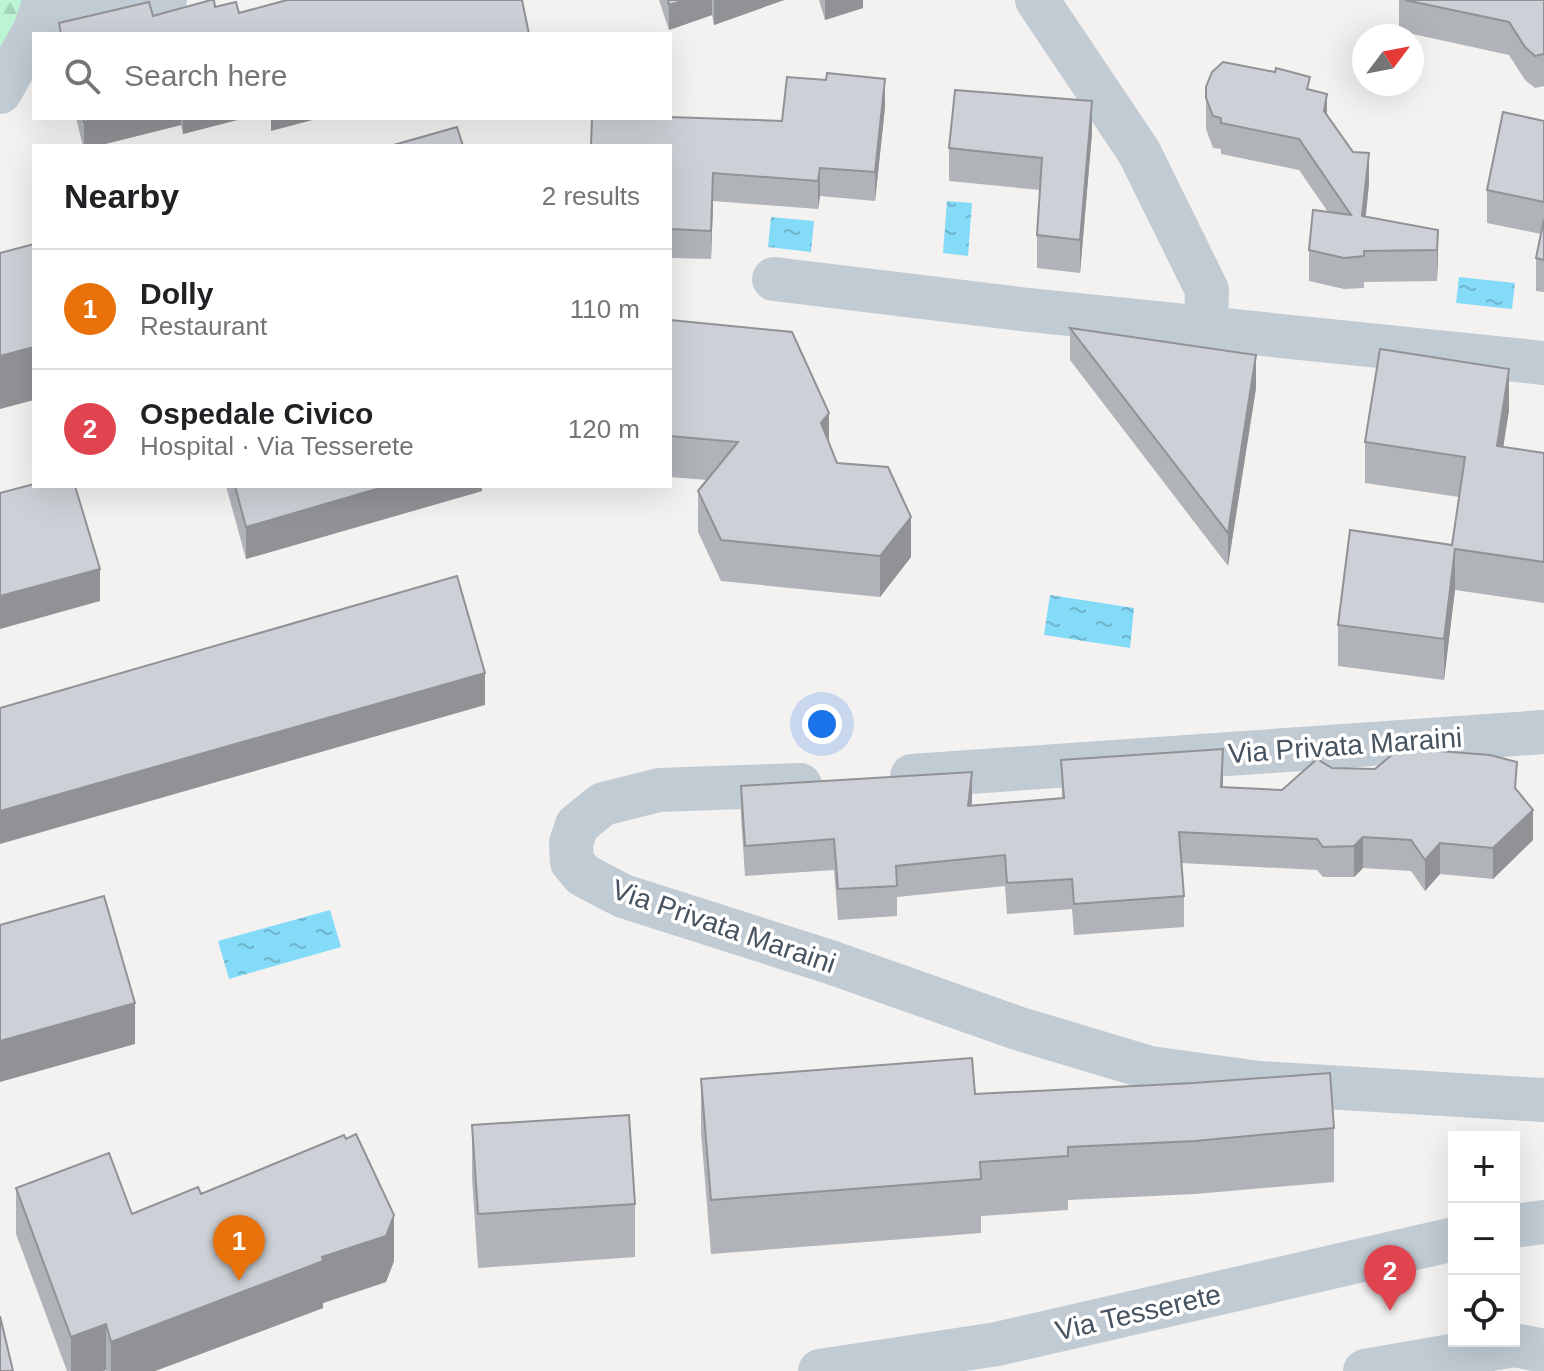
<!DOCTYPE html>
<html lang="en">
<head>
<meta charset="utf-8">
<style>
	body { margin:0; font-family:Helvetica,sans-serif; background:#f6f6f6; color:#202124 }
	.controls { position:absolute; right:24px; bottom:24px; display:grid; overflow:hidden; border-radius:0px; box-shadow:0 8px 32px #0002 }
	.controls button { width:72px; height:72px; display:grid; place-items:center; padding:0; border:0; border-bottom:2px solid #e0e0e0; background:#fff; color:#202124; font:40px sans-serif }
	.compass { position:absolute; left:1352px; top:24px; width:72px; height:72px; border-radius:50%; background:#fff; box-shadow:0 8px 32px #0002; rotate:58deg }
	.you { position:absolute; left:822px; top:724px; width:28px; height:28px; margin:-20px; border:6px solid #fff; border-radius:50%; background:#1a73e8; box-shadow:0 0 0 12px #1a73e833 }
	.badge { display:grid; place-items:center; width:52px; height:52px; border-radius:50%; background:#0368fc; color:#fff; font-size:26px; font-weight:700 }
	.pin { position:absolute; translate:-50% -66px; filter:drop-shadow(0 2px 4px #0008) }
	.pin::after { content:''; position:absolute; top:42px; width:28px; height:24px; background:inherit; clip-path:polygon(0 0,100% 0,50% 100%) }
	.list { margin:0; padding:0; list-style:none }
	h2 { display:flex; justify-content:space-between; align-items:center; height:104px; margin:0; padding:0 32px; font-size:34px }
	h2 small { font-size:26px; font-weight:400; color:#757577 }
	.list li { display:grid; grid-template-columns:52px 1fr auto; gap:24px; align-items:center; box-sizing:border-box; height:120px; padding:0 32px; border-top:2px solid #e0e0e0 }
	.list b { display:block; font-size:30px; white-space:nowrap }
	.list p { margin:0; font-size:26px; white-space:nowrap; color:#757577 }
	.list em { font-size:26px; font-style:normal; color:#757577 }
	.icon { flex:none; width:44px; height:44px; fill:none; stroke:currentColor; stroke-width:2; stroke-linecap:round; stroke-linejoin:round }
	.map { position:relative; flex:none; width:1544px; height:1371px; overflow:hidden }
	.search { position:absolute; background:#fff; box-shadow:0 8px 32px #0002; left:32px; top:32px; width:640px; height:88px; display:flex; align-items:center; gap:20px; box-sizing:border-box; padding:0 28px; border-radius:0px; color:#757577; font-size:30px }
	.panel { position:absolute; background:#fff; box-shadow:0 8px 32px #0002; left:32px; top:144px; width:640px; height:344px; border-radius:0px }
	.map>svg:first-child { display:block }
</style>
</head>
<body>
<div class="map">
<svg width="1544" height="1371" viewBox="0 0 1544 1371">
	<defs>
		<pattern id="forest-firs" width="22" height="20" patternUnits="userSpaceOnUse" patternTransform="scale(2)"><rect width="22" height="20" fill="#bcf5d4"/><path d="M5 1l3.5 6h-7zM16 11l3.5 6h-7z" fill="#a3d4b9"/></pattern>
		<pattern id="water-ripples" width="26" height="14" patternUnits="userSpaceOnUse" patternTransform="scale(2)"><rect width="26" height="14" fill="#84dbf7"/><path d="M2 4q2-2 4 0t4 0M15 11q2-2 4 0t4 0" fill="none" stroke="#6eb4cb"/></pattern>
	</defs>
	<rect width="100%" height="100%" fill="#f4f1f1"/>
	<path fill="url(#forest-firs)" d="M0,0H45L0,92Z"/>
	<path fill="url(#water-ripples)" d="M947,201L972,203L968,256L943,253Z
		M771,217L814,221L811,252L768,247Z
		M1459,277L1515,283L1512,309L1456,303Z
		M1050,595L1134,608L1130,648L1044,635Z
		M330,910L341,947L229,979L218,941Z"/>
	<g fill="none" stroke-linecap="round" stroke-linejoin="round">
		<path stroke="#c0cbd4" stroke-width="44" d="M1037,0L1139,152L1207,290L1206,327
			M35,30L165,0
			M0,92L35,30L44,2
			M774,279L1020,309L1544,363
			M912,776L1544,732
			M800,785L659,790L603,804L577,825L571,843L572,862L583,875L623,896L830,962L1017,1028L1150,1068L1259,1083L1544,1100
			M1514,1226L1544,1222
			M820,1371L997,1344L1454,1239
			M1365,1371L1514,1345L1544,1351"/>
	</g>
	<path fill="#b0b3b8" d="M659,0H784L714,25L712,15L669,30Z
		M819,0H863V8L825,20Z
		M1399,0H1544V86L1535,88L1525,80L1509,55L1399,31Z
		M1206,87L1310,90L1369,184L1366,216L1438,230L1437,281L1364,282V288L1344,289L1309,281V250L1328,212L1299,170L1221,154V149L1213,148L1206,129Z
		M885,107L875,201L820,196L818,209L713,201L711,259L670,258V146L782,121Z
		M76,118H245L183,134L181,125L97,146H83Z
		M1544,121V292L1536,291V258L1541,234L1487,223V190Z
		M1092,133L1080,273L1037,268V235L1040,190L949,181V148Z
		M670,320L837,463L911,557L880,597L721,581L698,532V491L707,480L670,477Z
		M1070,328L1256,388L1228,566L1070,360Z
		M1509,410L1503,447L1544,453V603L1455,590L1444,680L1338,666V625L1452,545L1459,497L1365,483V442Z
		M226,486H482V491L246,559Z
		M1061,760L1223,780V787L1282,790L1332,768L1517,790L1533,840L1493,879L1440,874L1425,891L1411,871L1363,868L1354,877H1323L1317,870L1181,863L1184,896V927L1074,935L1072,909L1007,914L1005,886L897,897V916L838,920L834,870L745,876L741,817V786L971,805L1062,798Z
		M701,1079L975,1094L1334,1128V1182L1195,1194L1068,1200V1210L981,1216V1233L711,1254L701,1132Z
		M472,1125L635,1204V1257L478,1268L472,1178Z
		M16,1188L132,1214L201,1194L394,1261L386,1282L323,1303V1308L155,1371H106V1370L103,1371H67L16,1234Z"/>
	<path fill="#909296" d="M685,0H712V15L669,30V5Z
		M714,0H784L714,25Z
		M825,0H863V8L825,20Z
		M885,79V107L875,201V172Z
		M1327,94V125L1324,111Z
		M1092,101V133L1080,273V240Z
		M99,118H181V125L97,146H84V122Z
		M183,118H245L183,134Z
		M271,118H320L271,131Z
		M1369,153V184L1362,247V216Z
		M820,168V196L818,209V181Z
		M713,173V201L711,259V231Z
		M1438,230V261L1437,281V250Z
		M34,347V400L0,409V356Z
		M1256,355V388L1228,566V533Z
		M1509,369V410L1497,487V446Z
		M829,413V454L821,423Z
		M387,486H482V491L246,559V527Z
		M911,517V557L880,597V556Z
		M1455,549V590L1444,680V639Z
		M100,569V601L0,629V596Z
		M485,673V705L0,844V811Z
		M1223,749V780L1221,818V787Z
		M972,772V802L968,836V806Z
		M1533,810V840L1493,879V848Z
		M1363,837V868L1354,877V846Z
		M1440,843V874L1425,891V860Z
		M135,1003V1044L0,1082V1041Z
		M394,1215V1261L386,1282L323,1303V1308L155,1371H111V1342L322,1257Z
		M106,1324V1370L103,1371H71V1337Z"/>
	<path fill="#cdd0d6" stroke="#909296" stroke-width="2" d="M211,0H214L215,7L236,2L239,13L287,0H522L529,34H61L59,23L149,2L153,16Z
		M668,0H685L669,5Z
		M1405,0H1544V54L1535,56L1525,47L1509,22Z
		M1223,62L1275,72L1276,68L1310,77L1307,89L1327,94L1324,111L1353,152L1369,153L1362,216L1438,230L1437,250L1364,251V256L1344,258L1309,250L1313,210L1351,215L1299,139L1221,123V118L1213,116L1206,98V87L1212,72Z
		M827,73L885,79L875,172L820,168L818,181L713,173L711,231L670,229V146H591L592,118L670,117L782,121L787,77L826,80Z
		M955,90L1092,101L1080,240L1037,235L1042,158L949,148Z
		M1503,112L1544,121V202L1487,190Z
		M83,118H99L84,122Z
		M457,127L463,146H390Z
		M1544,219V260L1536,258Z
		M34,244V347L0,356V253Z
		M670,320L792,332L829,413L821,423L837,463L888,467L911,517L880,556L721,540L698,491L738,442L670,436Z
		M1070,328L1256,355L1228,533Z
		M1380,349L1509,369L1497,446L1544,453V562L1455,549L1444,639L1338,625L1350,530L1452,545L1465,457L1365,442Z
		M34,484V486H75L100,569L0,596V493Z
		M235,486H387L246,527Z
		M457,576L485,673L0,811V708Z
		M1400,748L1490,755L1517,762L1515,788L1533,810L1493,848L1440,843L1425,860L1411,840L1363,837L1354,846L1323,847L1317,839L1179,832L1184,896L1074,904L1072,879L1007,883L1005,855L896,866L897,886L838,889L834,839L745,846L741,786L972,772L968,806L1064,798L1061,760L1223,749L1221,787L1282,790L1317,759L1332,768L1375,769Z
		M104,896L135,1003L0,1041V925Z
		M972,1058L975,1094L1193,1083L1330,1073L1334,1128L1195,1141L1068,1147V1156L980,1162L981,1179L711,1200L701,1079Z
		M629,1115L635,1204L478,1214L472,1125Z
		M356,1134L394,1215L386,1236L322,1257L323,1261L111,1342L106,1324L71,1337L16,1188L109,1153L132,1214L198,1187L201,1194L344,1135L346,1139Z
		M0,1316L13,1371H0Z"/>
	<g text-anchor="middle" stroke-width="7" stroke-linejoin="round" paint-order="stroke">
		<g font-size="28" fill="#465461" stroke="#fff">
			<text transform="translate(1345 745) rotate(-4)" y="10">Via Privata Maraini</text>
			<text transform="translate(724 926) rotate(19)" y="10">Via Privata Maraini</text>
			<text transform="translate(1138 1312) rotate(-13)" y="10">Via Tesserete</text>
		</g>
	</g>
</svg>
<div class="controls">
<button>+</button>
<button>−</button>
<button><svg class="icon" aria-label="locate" viewBox="0 0 24 24"><circle cx="12" cy="12" r="6"/><path d="M12 2v4M12 18v4M2 12h4M18 12h4"/></svg></button>
</div>
<svg class="compass" viewBox="-18 -18 36 36"><path d="M0-13l5 13h-10z" fill="#e53935"/><path d="M0 13l5-13h-10z" fill="#757577"/></svg>
<div class="you"></div>
<div class="pin badge" style="left:239px;top:1281px;background:#e8710a">1</div>
<div class="pin badge" style="left:1390px;top:1311px;background:#e0444e">2</div>
<div class="search"><svg class="icon" aria-label="search" viewBox="0 0 24 24"><circle cx="10" cy="10" r="6"/><path d="M15 15l6 6"/></svg>Search here</div>
<section class="panel">
<h2>Nearby<small>2 results</small></h2>
<ul class="list">
<li><span class="badge" style="background:#e8710a">1</span><div><b>Dolly</b><p>Restaurant</p></div><em>110 m</em></li>
<li><span class="badge" style="background:#e0444e">2</span><div><b>Ospedale Civico</b><p>Hospital · Via Tesserete</p></div><em>120 m</em></li>
</ul>
</section>
</div>
</body>
</html>
